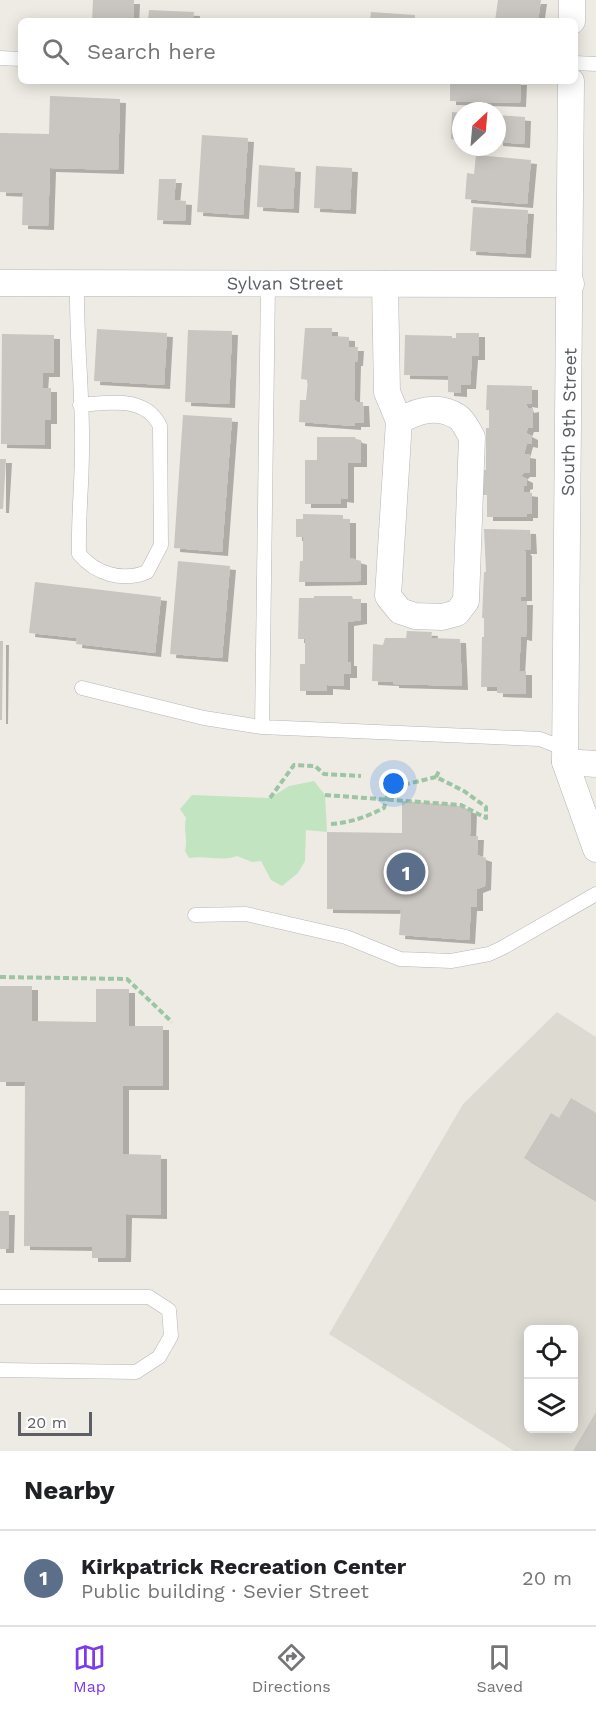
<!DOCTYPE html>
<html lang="en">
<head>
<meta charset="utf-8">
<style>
	body { margin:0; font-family:"Work Sans",sans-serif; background:#f2f2f2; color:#202124 }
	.controls { position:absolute; right:18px; bottom:18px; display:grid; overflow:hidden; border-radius:9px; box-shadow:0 3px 15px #0003 }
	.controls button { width:54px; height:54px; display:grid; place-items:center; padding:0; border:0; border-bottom:2px solid #e0e0e0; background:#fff; color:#202124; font:30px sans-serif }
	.compass { position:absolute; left:452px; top:102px; width:54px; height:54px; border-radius:50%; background:#fff; box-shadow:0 3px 15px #0003; rotate:26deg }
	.scale { position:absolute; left:18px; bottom:15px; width:74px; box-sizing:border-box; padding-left:6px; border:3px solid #5c6064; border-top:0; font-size:16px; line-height:21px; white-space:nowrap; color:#5c6064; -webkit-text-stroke:4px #fff; paint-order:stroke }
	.you { position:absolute; left:394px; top:784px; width:21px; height:21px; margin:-15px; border:4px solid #fff; border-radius:50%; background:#1a73e8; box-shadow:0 0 0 9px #1a73e833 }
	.badge { display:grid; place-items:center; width:39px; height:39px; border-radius:50%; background:#7c3aed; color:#fff; font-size:20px; font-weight:700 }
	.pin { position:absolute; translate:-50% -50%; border:3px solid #fff; box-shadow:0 2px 6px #0006 }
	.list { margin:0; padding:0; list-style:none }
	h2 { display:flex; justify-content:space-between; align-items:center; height:78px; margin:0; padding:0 24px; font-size:26px }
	h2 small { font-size:20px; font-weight:400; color:#757577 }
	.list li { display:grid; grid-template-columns:39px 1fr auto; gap:18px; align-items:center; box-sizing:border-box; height:96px; padding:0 24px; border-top:2px solid #e0e0e0 }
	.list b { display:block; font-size:22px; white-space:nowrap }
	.list p { margin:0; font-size:20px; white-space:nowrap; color:#757577 }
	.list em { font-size:20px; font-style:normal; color:#757577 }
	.icon { flex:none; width:33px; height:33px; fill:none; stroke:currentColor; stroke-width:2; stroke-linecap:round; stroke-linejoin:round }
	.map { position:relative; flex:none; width:596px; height:1451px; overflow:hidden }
	.search { position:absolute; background:#fff; box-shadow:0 3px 15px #0003; left:18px; right:18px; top:18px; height:66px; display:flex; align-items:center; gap:15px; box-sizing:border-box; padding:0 21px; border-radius:9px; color:#757577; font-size:22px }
	.sheet { height:174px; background:#fff }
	nav { display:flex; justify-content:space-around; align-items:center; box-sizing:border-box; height:84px; border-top:2px solid #e0e0e0; background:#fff; font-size:16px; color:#757577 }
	nav a { display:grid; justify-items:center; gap:3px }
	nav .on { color:#7c3aed }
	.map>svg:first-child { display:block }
</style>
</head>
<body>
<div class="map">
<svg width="596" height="1451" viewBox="0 0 596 1451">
	<defs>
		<filter id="shadow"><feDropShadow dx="6" dy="4" stdDeviation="0" flood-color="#0004"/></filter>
	</defs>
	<rect width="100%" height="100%" fill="#eeebe4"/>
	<path fill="#dddad2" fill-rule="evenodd" d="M557,1012L596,1037V1451H514L329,1334L463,1104ZM528,1330H574V1428H528Z"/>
	<path fill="#c3e4c1" d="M314,781L325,795L327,832L306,830L305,861L298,873L282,886L271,880L261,861L252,862L237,856C221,862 207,855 189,858L185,851C188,839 183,829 186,818L180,809L192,795L270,798L289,786Z"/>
	<path fill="#c9c5c1" filter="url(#shadow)" d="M93,0H134L133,21H92Z
		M498,0H541L538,21H495Z
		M149,10L194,12L193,21H148Z
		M371,12L415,15V21H370Z
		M450,81H521L520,103L450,101Z
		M50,96L120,99L118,170L50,168L48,226L22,225L23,193L0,192V133L49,134Z
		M452,112L461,113V140L451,139Z
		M497,115L525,117L524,144L497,142Z
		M202,135L248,138L243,215L197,212Z
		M476,155L531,160L527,204L465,199L467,173L474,174Z
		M259,165L295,168L293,209L257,207Z
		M316,166L352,168L350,210L314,208Z
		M159,179H176L174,200L186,201L185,221L157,220Z
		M473,207L528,210L525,254L470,251Z
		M305,328H332V336L349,337V347H358L357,362H355L354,399L357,402H363L364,423H355V426L299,422L300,400H306L308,380L301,379Z
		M97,329L167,333L164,385L94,381Z
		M188,330L232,331L229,404L185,402Z
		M456,333H479V356H472L470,385H461V393L448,392V376L404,375L405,335L452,336V338H456Z
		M2,334L54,335V373H43L42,388H51V420H45V445L1,444Z
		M487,385L532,386V404L526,403L528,409L533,408V428H528L526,433L532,436V444L527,443L524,454L530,455V473H524L521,476L527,479V485L524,486V492L532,493V514H527V517H487V495H482L483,470H486V428H489V410H486Z
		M183,415L232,418L222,552L174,548Z
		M317,437H355L356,439L361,440V463H348V499L341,498V504H305V460H317Z
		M0,459H6L3,509H0Z
		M303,514L343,515V519H350V558L361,561V581L299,582L300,561H303V537H296V519H303Z
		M484,529L530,530L531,550H524L526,552V597H521V601H527L526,637L521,636L519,671H526V694L497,693V687H481L482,637H484V618H482L484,572H486Z
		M178,561L230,566L222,658L170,654Z
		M35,582L161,597L155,653L76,644L77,638L29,633Z
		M314,596H352L353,599H361V620L348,622V662H351V674H344V686L327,685V691H300V664H305V639H298L299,598H314Z
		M407,631L432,632L431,638L460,639L462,686L393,684V682L372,681L373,644L383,645L385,638H406Z
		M0,641H3L2,720H0Z
		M402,801L455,805L471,810L470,836H478L477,855L486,858L485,886L477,889V907H471L469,940L399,935L401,910L327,909V832L402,833Z
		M0,986H32V1021L96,1022V989H129V1026H163V1086H123V1154L161,1155V1215L126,1214L125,1258H92V1247L24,1246L25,1082H0Z
		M571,1098L596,1113V1201L524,1158L551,1113L559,1118Z
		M0,1211H9L8,1249H0Z
		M596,1412V1451H573Z"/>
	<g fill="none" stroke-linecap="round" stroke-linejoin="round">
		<g stroke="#b4b6ba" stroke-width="15">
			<path id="service" d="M0,58L21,59
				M575,63L596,64
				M77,284C76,339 83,394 82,449C82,484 78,519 79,554C96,574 122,582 147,572L161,545L160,426C145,395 108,403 80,405
				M82,688L204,718L262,727L540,739L565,749
				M262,727L268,284
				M195,915L246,914L346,937L400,959L451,961L489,954L502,948L596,894
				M0,1297H149L169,1310L171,1336L159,1357L136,1372L0,1370"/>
		</g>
		<g stroke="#b4b6ba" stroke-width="27">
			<g id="minor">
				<path d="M572,21V0"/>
				<path d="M571,81L565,762L596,849"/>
				<path id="s1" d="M0,283L571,284"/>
				<path d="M385,284L387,392L399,421L388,596L400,611L415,616L442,617L457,613L466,601L472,437C468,431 464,421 458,417C438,404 418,410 399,421"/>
				<path d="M565,762L596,764"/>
			</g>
		</g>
		<path stroke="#9bc5a4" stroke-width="4" stroke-dasharray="6 3" stroke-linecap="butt" d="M325,795L461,805L486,818V807L464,791L436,777L440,769
			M270,798L294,765L315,766L324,774L361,776
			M331,824C350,823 368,816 384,808L388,792L399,786L436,777
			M0,977L127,979L172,1022"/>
		<use href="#service" stroke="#fff" stroke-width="14"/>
		<use href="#minor" stroke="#fff" stroke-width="26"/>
	</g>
	<g text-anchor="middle" stroke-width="4.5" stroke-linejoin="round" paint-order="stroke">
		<g font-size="18" fill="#5c6064" stroke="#fff">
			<text dy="6" stroke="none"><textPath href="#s1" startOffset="285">Sylvan Street</textPath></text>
			<text transform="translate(569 422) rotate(-89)" y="6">South 9th Street</text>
		</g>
	</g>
</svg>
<div class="controls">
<button><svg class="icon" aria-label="locate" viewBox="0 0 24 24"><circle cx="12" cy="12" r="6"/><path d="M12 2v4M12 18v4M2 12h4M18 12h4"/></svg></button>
<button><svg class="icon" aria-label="layers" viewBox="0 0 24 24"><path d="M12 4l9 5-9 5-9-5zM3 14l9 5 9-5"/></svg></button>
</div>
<svg class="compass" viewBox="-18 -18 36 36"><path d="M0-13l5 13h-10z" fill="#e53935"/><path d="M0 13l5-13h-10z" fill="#757577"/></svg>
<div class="scale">20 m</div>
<div class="you"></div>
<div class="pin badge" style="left:406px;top:872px;background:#5c6f8a">1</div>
<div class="search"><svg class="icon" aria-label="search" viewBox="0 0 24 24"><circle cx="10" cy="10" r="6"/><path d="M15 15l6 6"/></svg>Search here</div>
</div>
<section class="sheet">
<h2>Nearby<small></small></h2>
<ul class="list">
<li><span class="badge" style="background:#5c6f8a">1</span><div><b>Kirkpatrick Recreation Center</b><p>Public building · Sevier Street</p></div><em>20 m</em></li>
</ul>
</section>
<nav>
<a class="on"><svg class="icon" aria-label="map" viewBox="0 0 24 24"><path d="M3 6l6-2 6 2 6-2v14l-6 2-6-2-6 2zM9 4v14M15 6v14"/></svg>Map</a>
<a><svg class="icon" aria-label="directions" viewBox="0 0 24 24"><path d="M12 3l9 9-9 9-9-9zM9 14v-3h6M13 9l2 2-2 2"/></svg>Directions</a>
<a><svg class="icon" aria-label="saved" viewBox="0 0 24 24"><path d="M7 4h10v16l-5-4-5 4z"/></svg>Saved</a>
</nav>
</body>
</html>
